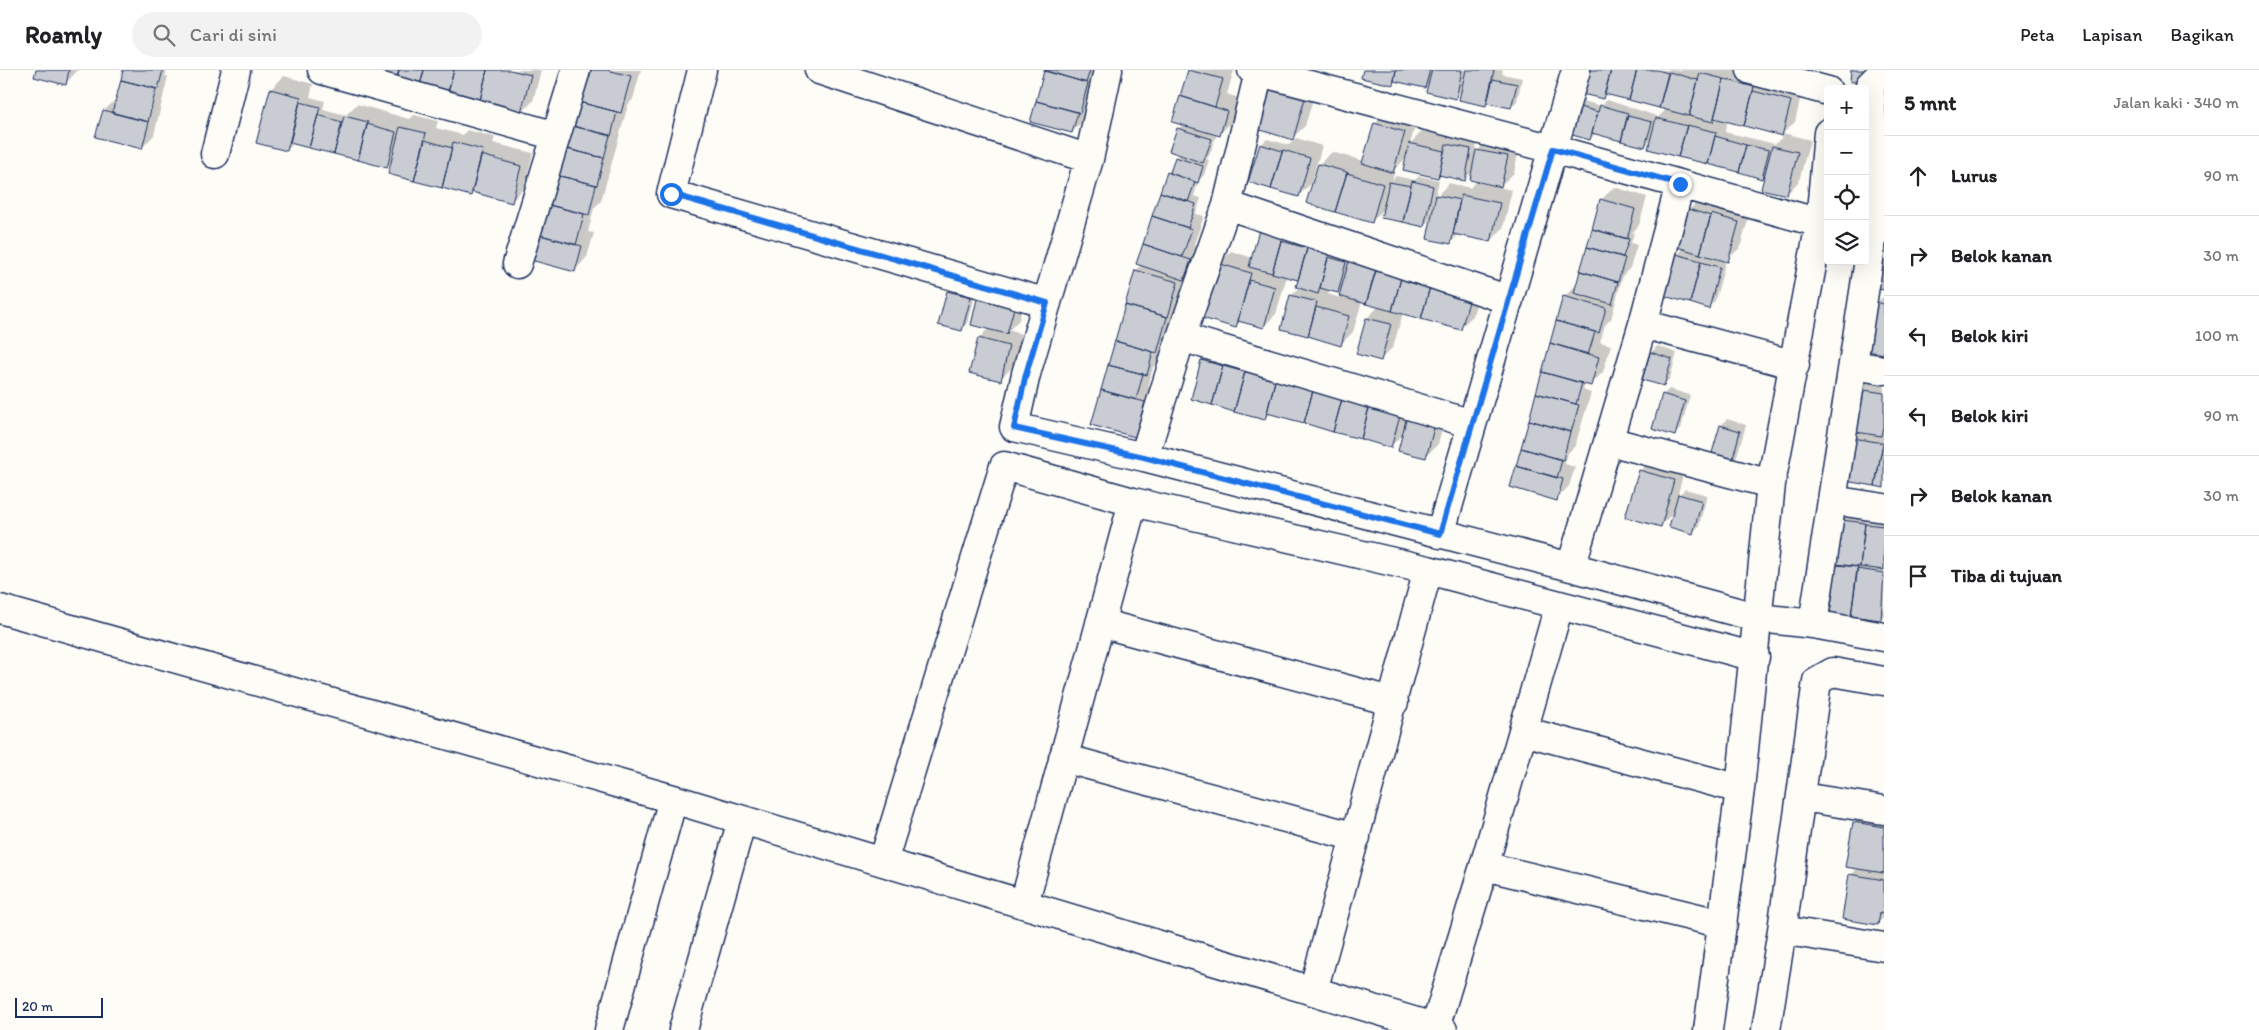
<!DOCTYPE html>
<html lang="id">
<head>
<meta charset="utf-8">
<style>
	body { margin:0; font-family:Itim,sans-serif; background:#f2f2f2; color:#202124 }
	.controls { position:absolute; right:15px; top:15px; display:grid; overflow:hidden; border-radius:5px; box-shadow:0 5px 20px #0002 }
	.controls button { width:45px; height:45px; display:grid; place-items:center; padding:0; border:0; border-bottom:1px solid #e0e0e0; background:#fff; color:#202124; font:25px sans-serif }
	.scale { position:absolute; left:15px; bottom:12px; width:88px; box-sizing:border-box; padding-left:5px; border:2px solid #1b2f5e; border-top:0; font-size:14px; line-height:18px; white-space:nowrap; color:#1b2f5e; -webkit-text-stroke:4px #fdfcf7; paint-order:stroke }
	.stop { position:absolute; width:15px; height:15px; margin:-11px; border:4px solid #1a73e8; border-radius:50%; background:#fff }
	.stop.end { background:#1a73e8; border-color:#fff; box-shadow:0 1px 5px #0008 }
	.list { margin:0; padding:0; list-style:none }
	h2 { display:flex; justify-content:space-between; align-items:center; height:65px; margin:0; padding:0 20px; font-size:21px }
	h2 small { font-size:16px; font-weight:400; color:#757577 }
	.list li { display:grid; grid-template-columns:32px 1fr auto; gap:15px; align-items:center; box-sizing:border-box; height:80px; padding:0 20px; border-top:1px solid #e0e0e0 }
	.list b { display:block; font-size:19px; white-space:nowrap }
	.list em { font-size:16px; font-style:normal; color:#757577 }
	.icon { flex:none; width:28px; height:28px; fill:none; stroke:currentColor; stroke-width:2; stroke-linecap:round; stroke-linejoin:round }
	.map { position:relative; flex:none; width:1884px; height:960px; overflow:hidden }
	header { display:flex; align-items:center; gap:30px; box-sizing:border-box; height:70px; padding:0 25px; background:#fff; border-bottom:1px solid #e0e0e0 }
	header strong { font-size:24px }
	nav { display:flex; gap:28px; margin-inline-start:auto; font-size:18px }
	.search { width:350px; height:45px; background:#f2f2f2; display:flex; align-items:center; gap:12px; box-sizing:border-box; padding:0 18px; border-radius:28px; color:#757577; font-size:19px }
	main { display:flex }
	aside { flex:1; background:#fff }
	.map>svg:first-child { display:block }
</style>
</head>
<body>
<header>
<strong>Roamly</strong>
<div class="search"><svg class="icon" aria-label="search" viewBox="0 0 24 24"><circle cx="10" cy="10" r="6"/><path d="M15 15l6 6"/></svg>Cari di sini</div>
<nav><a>Peta</a><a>Lapisan</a><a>Bagikan</a></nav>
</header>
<main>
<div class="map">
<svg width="1884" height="960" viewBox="0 0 1884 960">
	<rect width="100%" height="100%" fill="#fdfcf7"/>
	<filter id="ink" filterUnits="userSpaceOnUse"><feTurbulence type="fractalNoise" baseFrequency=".02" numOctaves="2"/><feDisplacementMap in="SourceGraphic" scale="10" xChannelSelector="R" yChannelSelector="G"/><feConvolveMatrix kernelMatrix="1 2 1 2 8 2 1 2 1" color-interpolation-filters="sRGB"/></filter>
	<g filter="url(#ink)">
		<path fill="#0003" fill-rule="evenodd" d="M37,0H78L65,14Z
			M124,0H167L165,6H168L154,65L142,78L104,41L117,28Z
			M371,0H541L533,31L520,44Z
			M588,0H641L633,29L628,35L601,131L594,138L588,162L594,163L587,187L575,200L528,188Z
			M1045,0H1099L1085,49L1072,62L1032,51Z
			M1190,0H1234L1227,24L1239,28L1232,52L1219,64H1217L1209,86L1206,89L1209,90L1204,105L1199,110L1194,126L1201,128L1196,144L1204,146L1194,174L1202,178L1196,196L1188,204L1170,269L1163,275L1159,291L1153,297L1148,317L1157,320L1147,353L1135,366L1093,354L1136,200L1141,195L1138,194L1168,103L1180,84L1178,59L1183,54L1174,51Z
			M1364,0H1503L1502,4L1522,8L1517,31L1511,37L1489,32L1485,35L1463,20L1455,28L1430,12L1425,17L1396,10L1392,14Z
			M1585,0H1749L1803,18L1795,52L1783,63L1810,70L1799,111L1787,124L1767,102L1761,107L1650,78L1652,69L1645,76L1596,63L1590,69L1577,37L1583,31L1601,36L1607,30L1657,46L1656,49L1667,39L1607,23L1603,27ZM1728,50L1784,65L1775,74L1725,62Z
			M284,6L313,14L310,27L325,31L323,39L346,45L357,34L409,49L414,45L438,51L436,58L463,65L467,60L495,67L493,73L533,83L524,118L512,131L474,121L471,124L390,103L393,90L387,96L337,79L333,83L294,73L287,80L257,72L271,19Z
			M1317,16L1305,56L1292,68L1256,57Z
			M1388,41L1417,50L1410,74L1422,61L1477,74L1475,83L1490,68L1520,74L1514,103L1501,115L1473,101L1464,109L1441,104L1438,107L1407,87L1394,100L1395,101L1392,110L1396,106L1415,110L1419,106L1439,110L1435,128L1449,113L1470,118L1475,112L1512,120L1503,158L1491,171L1459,164L1450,173L1432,147L1424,156L1385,138L1371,152L1308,133L1319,94L1332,82L1364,91L1375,54Z
			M1296,68L1322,76L1312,110L1314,111L1298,126L1274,114L1271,117L1261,75L1267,69L1289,75Z
			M1614,117L1647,127L1639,155L1632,163H1634L1631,173L1637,175L1630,198L1623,205L1611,249L1605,255L1600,272L1611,275L1603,302L1591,314L1586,313L1583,320L1591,323L1575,376L1568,383L1565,394L1575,397L1569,416L1557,429L1522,379L1564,227L1577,214L1601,130Z
			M1702,127L1751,140L1740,178L1726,190L1715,231L1708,237L1666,225L1677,185L1684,178L1689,140Z
			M1260,161L1352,186L1350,192L1363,179L1481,216L1473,246L1460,258L1403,243L1393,277L1381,289L1358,283L1367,248L1379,236L1362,231L1353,262L1341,274L1283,258L1291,226L1300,217L1301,206L1297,209L1287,206L1276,244L1264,256L1242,250L1236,256L1218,194L1231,181L1253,188ZM1344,216L1340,228L1328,224L1329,219L1338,222Z
			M954,215L976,221L968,253L962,259L940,254L948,221Z
			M991,217L1026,226L1019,250L1009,260L1021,264L1013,297L1000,309L979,268L989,258L979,229Z
			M1884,226V283L1877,233Z
			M1657,276L1677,283L1670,308L1664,314L1651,283Z
			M1209,285L1447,341L1438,374L1425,387L1404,363L1391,376L1270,343L1265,348L1203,291Z
			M1871,307L1884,309V416L1854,368L1861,362L1858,319Z
			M1669,319L1690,325L1681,358L1675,364L1663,325Z
			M1727,349L1746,355L1736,389L1730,395L1721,356Z
			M1652,388L1685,398L1677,427L1685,419L1707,425L1699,456L1693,462L1675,441L1660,456L1640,401Z
			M1855,438L1884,442V545L1880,549L1832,543L1843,451Z
			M1866,740L1884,743V847L1877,854L1851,805L1858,798L1854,753Z"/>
		<path fill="#c9ccd3" stroke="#1b2f5e" d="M36,0H69L66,15L34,7Z
			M123,0H163L158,19L121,10Z
			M370,0H399L396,13Z
			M399,0H424L419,19L396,13Z
			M424,0H454L447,26L419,19Z
			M454,0H487L479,35L447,26Z
			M487,0H510L531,5L520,46L479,35Z
			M587,0H607L631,6L621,43L579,32Z
			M1044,0H1090L1086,13Z
			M1188,0L1223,9L1215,37L1180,26Z
			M1363,0H1396L1393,15L1361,8Z
			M1396,0H1430L1425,18L1394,11Z
			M1432,0H1462L1456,29L1426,22Z
			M1466,0H1494L1486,36L1459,30Z
			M1584,0H1611L1603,29L1578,23Z
			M1611,0H1637L1629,30L1605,24Z
			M1637,0H1657L1668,3L1659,38L1629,30Z
			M1851,0H1869L1867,11L1850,12Z
			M1044,1L1088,13L1080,43L1036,31Z
			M1669,2L1698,10L1689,46L1659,38Z
			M1700,3L1724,9L1713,52L1689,46Z
			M1493,9L1517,14L1511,38L1487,33Z
			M1724,9L1754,17L1744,56L1714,48Z
			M121,10L156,19L148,52L112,43Z
			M1266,17L1305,28L1293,70L1254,58Z
			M270,19L301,27L287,81L256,73Z
			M1753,21L1791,31L1782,66L1744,56Z
			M1180,26L1227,41L1220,66L1172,52Z
			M1036,31L1078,42L1072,63L1030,52Z
			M300,32L320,37L309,78L290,73Z
			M579,32L617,42L611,66L573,56Z
			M1600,35L1628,43L1621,71L1592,63Z
			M1576,36L1598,42L1590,70L1569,64Z
			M103,40L149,52L142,79L95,67Z
			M318,45L342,52L334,84L309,78Z
			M344,46L368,52L358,90L334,84Z
			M1628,46L1652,52L1645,77L1621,71Z
			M1656,48L1687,56L1678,87L1648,79Z
			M1374,53L1405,62L1393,103L1362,93Z
			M367,54L396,62L387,98L358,90Z
			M568,55L610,65L604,88L563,78Z
			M1687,55L1716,62L1708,94L1678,87Z
			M400,57L426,63L414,111L388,104Z
			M1177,58L1212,69L1203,93L1169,81Z
			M1715,66L1746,75L1739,102L1708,94Z
			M425,70L452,78L442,118L414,111Z
			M453,72L483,80L471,126L442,118Z
			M1409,73L1444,81L1438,108L1403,100Z
			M1260,74L1282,81L1271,119L1248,112Z
			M1446,74L1471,79L1465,111L1439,105Z
			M1746,75L1769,80L1762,109L1739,102Z
			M1772,76L1798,82L1787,125L1761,119Z
			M563,78L604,88L597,115L556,105Z
			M1283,80L1310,88L1299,127L1271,119Z
			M1476,80L1508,86L1501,117L1470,110Z
			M481,85L521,96L512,133L472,122Z
			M1175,87L1203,96L1198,113L1170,103Z
			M1318,94L1347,102L1335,142L1306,133Z
			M1167,102L1195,112L1188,132L1160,122Z
			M548,103L596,115L589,145L541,133Z
			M1347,103L1383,114L1372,153L1335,142Z
			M1412,111L1433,116L1424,157L1403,152Z
			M1389,112L1411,116L1403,152L1381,148Z
			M1160,122L1196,134L1188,158L1152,146Z
			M1436,125L1460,130L1451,174L1427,169Z
			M1461,125L1500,133L1491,172L1453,164Z
			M1600,129L1635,139L1627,169L1592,159Z
			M541,133L584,144L576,175L533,163Z
			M1688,139L1711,146L1700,184L1677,177Z
			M1711,144L1739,152L1728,192L1700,184Z
			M1152,146L1192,159L1182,187L1143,174Z
			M1592,159L1629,169L1623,187L1587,177Z
			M1259,160L1282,167L1272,203L1249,197Z
			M533,163L582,176L575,202L527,189Z
			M1281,171L1307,178L1298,210L1272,203Z
			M1143,174L1191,190L1184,210L1136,194Z
			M1308,176L1330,182L1318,224L1296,217Z
			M1587,177L1625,188L1618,212L1580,201Z
			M1884,178V220L1872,218Z
			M1676,184L1701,191L1690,233L1664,226Z
			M1328,187L1346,192L1338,223L1320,218Z
			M1349,191L1376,199L1366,234L1339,226Z
			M1701,192L1720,197L1709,239L1690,233Z
			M1217,193L1251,203L1236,258L1202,248Z
			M1135,200L1178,212L1168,247L1125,235Z
			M1376,201L1401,208L1392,241L1366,234Z
			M1580,201L1618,212L1612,234L1574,223Z
			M1402,205L1431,213L1421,249L1392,241Z
			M1249,210L1275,217L1264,258L1238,251Z
			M1430,217L1470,228L1461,260L1421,249Z
			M947,221L971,227L962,261L938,255Z
			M1290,225L1317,232L1308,266L1281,259Z
			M1563,226L1606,238L1599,263L1556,251Z
			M977,229L1014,238L1007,264L971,255Z
			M1876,232L1884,234V284L1868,281Z
			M1125,235L1167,247L1157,283L1115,271Z
			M1316,237L1349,246L1341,276L1308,266Z
			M1366,248L1391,254L1381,291L1356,284Z
			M1556,251L1595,262L1588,285L1550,273Z
			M978,268L1009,276L1001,311L969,303Z
			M1115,271L1153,282L1147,305L1108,295Z
			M1550,273L1599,287L1591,316L1542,302Z
			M1650,282L1672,289L1664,316L1642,310Z
			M1201,290L1223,296L1212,335L1191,329Z
			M1108,295L1143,304L1136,330L1101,320Z
			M1223,296L1245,302L1234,342L1212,335Z
			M1246,298L1276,307L1265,350L1234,342Z
			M1542,302L1582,313L1576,334L1536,323Z
			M1276,307L1314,317L1304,353L1267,343Z
			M1314,317L1343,325L1333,362L1304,353Z
			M1857,319L1884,323V352L1881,366L1850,361Z
			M1101,320L1145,332L1135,367L1091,355Z
			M1536,323L1579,335L1571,362L1529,350Z
			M1662,324L1685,331L1675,366L1652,359Z
			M1343,326L1370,333L1361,369L1333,362Z
			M1369,338L1400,346L1391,378L1361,369Z
			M1407,346L1435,354L1426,388L1398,381Z
			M1529,350L1570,362L1563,390L1521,378Z
			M1720,355L1740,361L1731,396L1710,390Z
			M1853,368L1883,373L1875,416L1845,411Z
			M1521,378L1562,390L1557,408L1516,396Z
			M1882,378L1884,379V418L1875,416Z
			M1516,396L1563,409L1557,431L1510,417Z
			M1639,400L1674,410L1661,457L1625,447Z
			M1678,424L1702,431L1693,464L1669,457Z
			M1842,450L1865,453L1860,497L1836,494Z
			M1865,454L1884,456V500L1860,497Z
			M1836,495L1858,497L1851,546L1830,544Z
			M1857,499L1884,503L1881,550L1851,546Z
			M1853,752L1884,757V803L1845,797Z
			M1849,804L1884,810V844L1880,843L1878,855L1842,849Z"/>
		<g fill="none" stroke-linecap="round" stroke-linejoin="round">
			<g stroke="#1b2f5e" stroke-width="31">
				<path id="minor" d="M322,0L556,66L576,0
					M702,0L671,124L1047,233
					M819,0L1089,89
					M1108,0L1089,89L1026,304L1014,357L1144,387L1571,497L1759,548L1813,554L1884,567
					M1252,0L1553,79L1820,153
					M1751,0L1828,21
					M215,84L236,0
					M1227,135L1509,230
					M517,194L556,66
					M1643,254L1795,295
					M1181,267L1472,354
					M1853,295L1884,300
					M1609,371L1771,414
					M1144,387L1181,267L1227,135L1259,2
					M1832,430L1884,438
					M1440,464L1576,0
					M1571,497L1643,254L1680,114
					M0,539L673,729L1443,960
					M1100,553L1394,632
					M1813,554L1874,157L1876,125L1870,15L1884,1
					M1523,661L1740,719
					M1063,688L1356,767
					M1802,727L1884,740
					M883,792L1004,396L1133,432L1428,500L1755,587
					M1484,796L1723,854
					M1024,834L1133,432
					M1782,860L1884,877
					M1313,921L1428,500
					M1435,958L1484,796L1559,536
					M609,960L673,729
					M683,960L742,750
					M1708,960L1740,719L1771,414L1820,153L1828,63
					M1766,960L1782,860L1817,611L1833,602L1884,611"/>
			</g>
			<use href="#minor" stroke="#fdfcf7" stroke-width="28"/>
		</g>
	</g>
	<g fill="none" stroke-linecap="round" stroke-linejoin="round" filter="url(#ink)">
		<path stroke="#1a73e8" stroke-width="6" d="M671,124L1047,233L1026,304L1014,358L1144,387L1440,464L1553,79L1680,114"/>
	</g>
</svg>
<div class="controls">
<button>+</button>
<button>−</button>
<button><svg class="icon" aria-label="locate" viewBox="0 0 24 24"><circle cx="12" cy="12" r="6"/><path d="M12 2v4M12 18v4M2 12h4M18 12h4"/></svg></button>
<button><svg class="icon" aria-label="layers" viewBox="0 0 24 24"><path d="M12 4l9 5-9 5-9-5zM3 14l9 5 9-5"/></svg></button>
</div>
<div class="scale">20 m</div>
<div class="stop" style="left:671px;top:124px"></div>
<div class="stop end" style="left:1680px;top:114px"></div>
</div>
<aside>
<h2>5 mnt<small>Jalan kaki · 340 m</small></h2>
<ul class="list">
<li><svg class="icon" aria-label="ahead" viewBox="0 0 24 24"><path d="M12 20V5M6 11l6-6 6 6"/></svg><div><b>Lurus</b></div><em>90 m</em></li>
<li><svg class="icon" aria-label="right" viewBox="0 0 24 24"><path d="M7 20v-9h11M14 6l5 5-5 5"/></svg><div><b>Belok kanan</b></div><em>30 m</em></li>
<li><svg class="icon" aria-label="left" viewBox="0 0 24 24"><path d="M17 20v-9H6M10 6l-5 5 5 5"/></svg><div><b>Belok kiri</b></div><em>100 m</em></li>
<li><svg class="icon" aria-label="left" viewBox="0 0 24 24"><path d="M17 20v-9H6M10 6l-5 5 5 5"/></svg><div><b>Belok kiri</b></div><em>90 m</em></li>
<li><svg class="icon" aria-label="right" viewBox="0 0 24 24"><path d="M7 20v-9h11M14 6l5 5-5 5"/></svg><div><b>Belok kanan</b></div><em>30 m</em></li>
<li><svg class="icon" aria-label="arrive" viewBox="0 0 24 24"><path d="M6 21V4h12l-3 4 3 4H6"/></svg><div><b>Tiba di tujuan</b></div></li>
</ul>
</aside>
</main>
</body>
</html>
